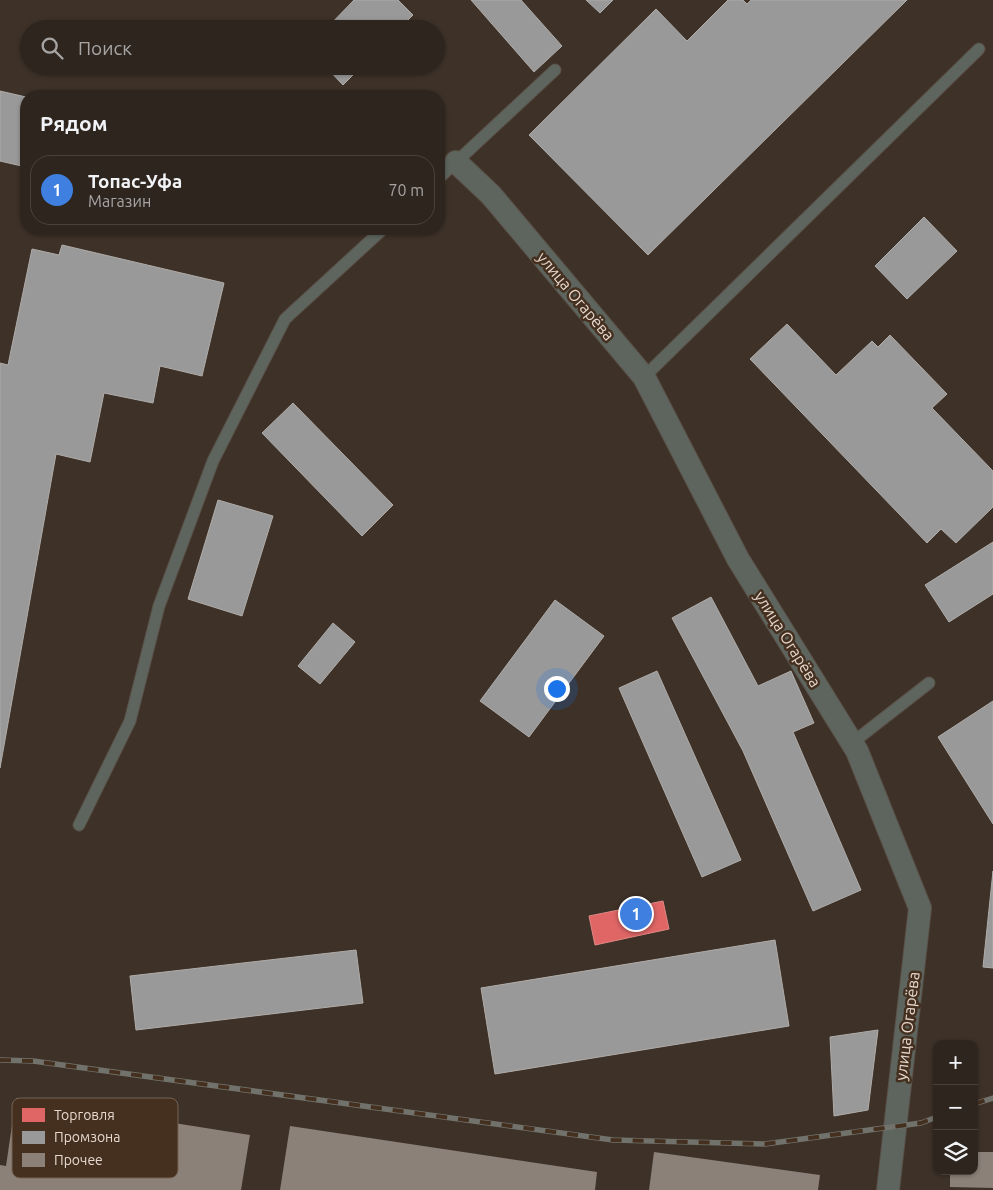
<!DOCTYPE html>
<html lang="ru">
<head>
<meta charset="utf-8">
<style>
	body { margin:0; font-family:Ubuntu,sans-serif; background:#362d27; color:#f1f3f6 }
	.controls { position:absolute; right:15px; bottom:15px; display:grid; overflow:hidden; border-radius:10px; box-shadow:0 1px 4px #0004 }
	.controls button { width:45px; height:45px; display:grid; place-items:center; padding:0; border:0; border-bottom:1px solid #49423c; background:#2e251e; color:#f1f3f6; font:25px sans-serif }
	.you { position:absolute; left:556px; top:688px; width:18px; height:18px; margin:-12px; border:4px solid #fff; border-radius:50%; background:#1a73e8; box-shadow:0 0 0 8px #1a73e833 }
	.badge { display:grid; place-items:center; width:32px; height:32px; border-radius:50%; background:#bca0f2; color:#fff; font-size:16px; font-weight:700 }
	.pin { position:absolute; translate:-50% -50%; border:2px solid #fff; box-shadow:0 1px 5px #0006 }
	.list { margin:0; padding:0; list-style:none }
	h2 { display:flex; justify-content:space-between; align-items:center; height:65px; margin:0; padding:0 20px; font-size:21px }
	h2 small { font-size:16px; font-weight:400; color:#a7a5a4 }
	.list li { display:grid; grid-template-columns:32px 1fr auto; gap:15px; align-items:center; box-sizing:border-box; height:70px; margin:0 10px 10px; padding:0 10px; border:1px solid #49423c; border-radius:20px }
	.list b { display:block; font-size:19px; white-space:nowrap }
	.list p { margin:0; font-size:16px; white-space:nowrap; color:#a7a5a4 }
	.list em { font-size:16px; font-style:normal; color:#a7a5a4 }
	.icon { flex:none; width:28px; height:28px; fill:none; stroke:currentColor; stroke-width:2; stroke-linecap:round; stroke-linejoin:round }
	.map { position:relative; flex:none; width:993px; height:1190px; overflow:hidden }
	.search { position:absolute; background:#2e251e; box-shadow:0 1px 4px #0004; left:20px; top:20px; width:425px; height:55px; display:flex; align-items:center; gap:12px; box-sizing:border-box; padding:0 18px; border-radius:28px; color:#a7a5a4; font-size:19px }
	.panel { position:absolute; background:#2e251e; box-shadow:0 1px 4px #0004; left:20px; top:90px; width:425px; height:145px; border-radius:20px }
	.map>svg:first-child { display:block }
</style>
</head>
<body>
<div class="map">
<svg width="993" height="1190" viewBox="0 0 993 1190">
	<rect width="100%" height="100%" fill="#3d3128"/>
	<path fill="#e06666" stroke="#e28885" d="M663,901L669,929L595,945L589,916Z"/>
	<path fill="#999" stroke="#b0aca9" d="M354,0H398L413,15L399,29H326Z
		M471,0H521L562,46L534,72Z
		M586,0H613L600,13Z
		M728,0H743L747,4L751,0H907L648,255L529,135L656,9L687,41Z
		M325,66H362L343,85Z
		M0,91L26,97V167L0,161Z
		M924,217L957,251L907,299L875,266Z
		M62,245L224,283L202,376L160,366L153,403L104,393L90,462L56,454L0,768V363L8,365L32,249L59,255Z
		M787,324L836,375L872,341L878,347L890,335L947,394L932,408L993,471V507L956,543L941,529L927,543L750,359Z
		M293,403L393,505L362,536L262,433Z
		M218,500L273,516L242,616L188,599Z
		M993,542V594L949,622L925,585Z
		M711,597L758,686L791,671L814,723L793,732L861,890L813,911L743,751L672,618Z
		M555,600L604,636L529,737L480,701Z
		M333,623L355,642L320,684L298,666Z
		M657,671L741,860L702,877L619,688Z
		M993,701V824L938,737Z
		M993,871V968L983,967Z
		M775,940L789,1026L495,1074L481,988Z
		M356,950L363,1003L136,1030L130,976Z
		M878,1030L868,1110L834,1116L830,1037Z"/>
	<path fill="#8b8179" d="M16,1098L250,1135L241,1190H0V1165L6,1166Z
		M290,1126L597,1172L595,1190H280Z
		M654,1152L820,1175L818,1190H649Z
		M974,1152H993V1188L950,1187V1171H974Z"/>
	<g fill="none" stroke-linecap="round" stroke-linejoin="round">
		<g stroke="#5a5047" stroke-width="13">
			<path id="service" d="M439,178L555,70
				M644,377L979,49
				M852,743L929,683
				M79,825L130,721L159,606L213,461L285,319L383,229"/>
		</g>
		<g stroke="#5a5047" stroke-width="24">
			<path id="minor" d="M456,162L491,195L644,377L738,559L857,751L920,908L888,1190"/>
		</g>
		<use href="#service" stroke="#5d655e" stroke-width="11"/>
		<use href="#minor" stroke="#5d655e" stroke-width="22"/>
		<g stroke="#71726b" stroke-width="5.5">
			<path id="rail" d="M0,1060L33,1061L613,1140L765,1144L921,1123L937,1117
				M974,1104L993,1098"/>
		</g>
		<use href="#rail" stroke="#453020" stroke-width="4" stroke-dasharray="11" stroke-linecap="butt"/>
	</g>
	<g text-anchor="middle" stroke-width="5" stroke-linejoin="round" paint-order="stroke">
		<g font-size="16" fill="#e5d7cd" stroke="#453020">
			<text transform="translate(576 296) rotate(50)" y="6">улица Огарёва</text>
			<text transform="translate(788 639) rotate(58)" y="6">улица Огарёва</text>
			<text transform="translate(907 1026) rotate(-83)" y="6">улица Огарёва</text>
		</g>
	</g>
	<rect x="12" y="1098" width="166" height="80" rx="8" fill="#453020" stroke="#756254" stroke-width="1"/>
	<rect x="22" y="1108" width="23" height="14" fill="#e06666"/>
	<rect x="22" y="1131" width="23" height="13" fill="#999"/>
	<rect x="22" y="1153" width="23" height="14" fill="#8b8179"/>
	<g font-size="14" fill="#e5d7cd">
		<text x="54" y="1120">Торговля</text>
		<text x="54" y="1142">Промзона</text>
		<text x="54" y="1165">Прочее</text>
	</g>
</svg>
<div class="controls">
<button>+</button>
<button>−</button>
<button><svg class="icon" aria-label="layers" viewBox="0 0 24 24"><path d="M12 4l9 5-9 5-9-5zM3 14l9 5 9-5"/></svg></button>
</div>
<div class="you"></div>
<div class="pin badge" style="left:636px;top:914px;background:#3f7fe0">1</div>
<div class="search"><svg class="icon" aria-label="search" viewBox="0 0 24 24"><circle cx="10" cy="10" r="6"/><path d="M15 15l6 6"/></svg>Поиск</div>
<section class="panel">
<h2>Рядом<small></small></h2>
<ul class="list">
<li><span class="badge" style="background:#3f7fe0">1</span><div><b>Топас-Уфа</b><p>Магазин</p></div><em>70 m</em></li>
</ul>
</section>
</div>
</body>
</html>
